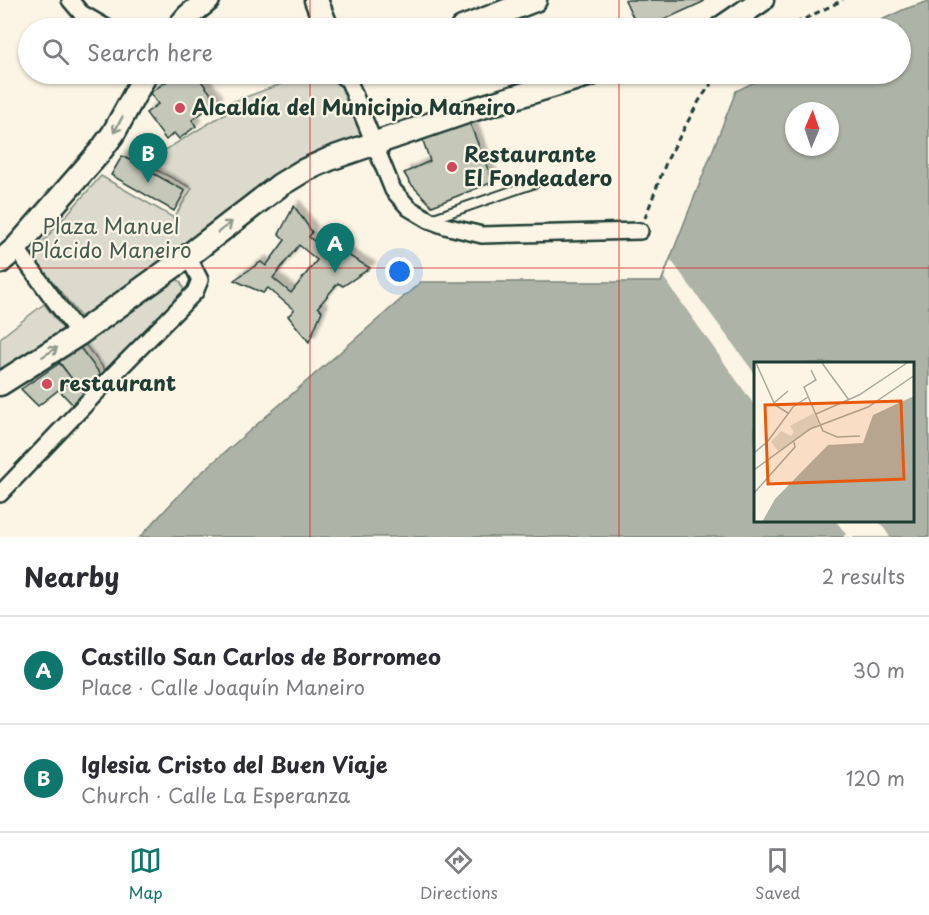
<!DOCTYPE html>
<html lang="en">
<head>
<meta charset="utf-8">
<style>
	body { margin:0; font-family:"Playpen Sans",sans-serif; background:#f7f7f7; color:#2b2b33 }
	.compass { position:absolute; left:785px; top:102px; width:54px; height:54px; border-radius:50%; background:#fff; box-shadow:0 2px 4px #0004; rotate:2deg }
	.you { position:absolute; left:400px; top:272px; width:21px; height:21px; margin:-15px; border:4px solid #fff; border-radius:50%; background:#1a73e8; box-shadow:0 0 0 9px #1a73e833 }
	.badge { display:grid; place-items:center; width:39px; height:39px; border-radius:50%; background:#0f766e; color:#fff; font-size:20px; font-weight:700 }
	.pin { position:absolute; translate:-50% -50px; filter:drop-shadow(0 2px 3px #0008) }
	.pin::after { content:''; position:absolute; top:32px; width:21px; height:18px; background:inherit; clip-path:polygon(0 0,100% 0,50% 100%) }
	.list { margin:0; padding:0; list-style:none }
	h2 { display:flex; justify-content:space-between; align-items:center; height:78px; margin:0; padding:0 24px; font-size:26px }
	h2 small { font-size:20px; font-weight:400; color:#7c7c81 }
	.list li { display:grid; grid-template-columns:39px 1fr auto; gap:18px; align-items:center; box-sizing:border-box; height:108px; padding:0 24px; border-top:2px solid #e1e1e2 }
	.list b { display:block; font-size:22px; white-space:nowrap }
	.list p { margin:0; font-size:20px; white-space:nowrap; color:#7c7c81 }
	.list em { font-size:20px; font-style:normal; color:#7c7c81 }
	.icon { flex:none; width:33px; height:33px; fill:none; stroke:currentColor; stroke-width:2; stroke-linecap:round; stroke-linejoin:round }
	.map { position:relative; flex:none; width:929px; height:537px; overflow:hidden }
	.search { position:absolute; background:#fff; box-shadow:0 2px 4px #0004; left:18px; right:18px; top:18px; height:66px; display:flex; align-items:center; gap:15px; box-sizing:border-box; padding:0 21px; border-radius:33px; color:#7c7c81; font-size:22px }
	.sheet { height:294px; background:#fff }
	nav { display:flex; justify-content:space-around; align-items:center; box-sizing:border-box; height:84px; border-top:2px solid #e1e1e2; background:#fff; font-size:16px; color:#7c7c81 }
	nav a { display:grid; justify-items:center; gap:3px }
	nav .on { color:#0f766e }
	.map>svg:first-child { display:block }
</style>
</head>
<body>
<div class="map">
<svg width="929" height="537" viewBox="0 0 929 537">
	<defs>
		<filter id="shadow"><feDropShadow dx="5.5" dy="-5.5" stdDeviation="1.5" flood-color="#0004"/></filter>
	</defs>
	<rect width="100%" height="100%" fill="#fcf5e5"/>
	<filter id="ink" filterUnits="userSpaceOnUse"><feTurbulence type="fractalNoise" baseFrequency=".0167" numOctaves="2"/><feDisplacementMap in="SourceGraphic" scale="12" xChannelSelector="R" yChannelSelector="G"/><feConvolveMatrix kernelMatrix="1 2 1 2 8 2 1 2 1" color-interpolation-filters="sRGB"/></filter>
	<g filter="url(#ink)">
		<path fill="#dcdacc" stroke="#7e8c80" stroke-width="1.5" d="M309,74H336L363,139L84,321L31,255L101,176L174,218L192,188L154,169L165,150L231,110L229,103Z
			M174,278L180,281L183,287V293L106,371L83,342Z
			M44,304L67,334L0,376V338Z"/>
		<path fill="#aeb3a7" stroke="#758479" stroke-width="1.5" fill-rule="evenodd" d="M929,1V537H140L194,479L421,282H661L736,91L771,74H900V28H864L905,9ZM794,111H830V147H794ZM755,363H912V520H755Z"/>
		<path fill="#fcf5e5" d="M671,260L755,374V406L664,278Z
			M836,521H879L890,537H843L846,534Z"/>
		<path fill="#c5c7b9" stroke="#1f3d34" stroke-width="1.5" fill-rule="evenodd" filter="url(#shadow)" d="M625,0H703V2L646,28H638Z
			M167,74H196L217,102L192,120L196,126L179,139L174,133L166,140L146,113L158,104L150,93L170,79Z
			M469,121L493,182L432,206L410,183L404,173L430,161L422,138Z
			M122,156L185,191L174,211L111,175Z
			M294,206L312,232L309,237L333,256L339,250L370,268L343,286L338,283L318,307L322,311L309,342L288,316L294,310L268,288L263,293L234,280L261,262L266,266L285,240L279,234ZM299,245L317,260L291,293L273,278Z
			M78,345L101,375L90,382L83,393L57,360Z
			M60,363L72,379L38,406L21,389Z
			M72,379L85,395L73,405L59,390Z"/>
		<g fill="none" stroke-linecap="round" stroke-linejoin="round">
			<g stroke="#1f3d34" stroke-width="12">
				<path id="lane" d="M431,219L535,183"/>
			</g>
			<g stroke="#1f3d34" stroke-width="20">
				<path id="street" d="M70,0L81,13L107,28
					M346,74L393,190L409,208L429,220L445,226L482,235L640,231
					M16,248L79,334
					M0,494L116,372L195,292L200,280L188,256"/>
			</g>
			<g stroke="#1f3d34" stroke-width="27">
				<path id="secondary" d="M316,0L327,28
					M178,28L188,16L208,0
					M462,28L535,0
					M721,28L762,0
					M345,74H347
					M0,262L16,248L99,153L113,134L146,74
					M0,384L79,334L188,256L280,185L303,171L332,158L475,109L591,74"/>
			</g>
			<path stroke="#1f3d34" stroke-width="3" stroke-dasharray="6 4.5" stroke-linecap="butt" d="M786,28L843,0
				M645,218L667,160L699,101L718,74"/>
			<use href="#lane" stroke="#fcf5e5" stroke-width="8"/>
			<use href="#street" stroke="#fcf5e5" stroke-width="15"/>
			<use href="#secondary" stroke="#fcf5e5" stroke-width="22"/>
		</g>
		<defs><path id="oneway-shaft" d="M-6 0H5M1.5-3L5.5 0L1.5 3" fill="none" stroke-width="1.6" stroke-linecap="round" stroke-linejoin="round" transform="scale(1.5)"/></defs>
		<g stroke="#8e998c">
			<use href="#oneway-shaft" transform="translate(118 125) rotate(119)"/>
			<use href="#oneway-shaft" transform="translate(225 227) rotate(-37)"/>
			<use href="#oneway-shaft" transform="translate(50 352) rotate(-32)"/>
		</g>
	</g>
	<path fill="none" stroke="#d62828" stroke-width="1.5" stroke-opacity="0.55" d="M310,0V28M619,0V28M310,74V537M619,74V537M0,268H929"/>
	<g fill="#d1495b" stroke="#fcf5e5" stroke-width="2">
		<circle cx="180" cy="108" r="6"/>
		<circle cx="452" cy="167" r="6"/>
		<circle cx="47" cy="384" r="6"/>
	</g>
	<g text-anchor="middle" stroke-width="4.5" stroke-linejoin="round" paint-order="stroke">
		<g font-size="21" font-weight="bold" fill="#1f3d34" stroke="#fcf5e5" text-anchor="start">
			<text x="192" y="115">Alcaldía del Municipio Maneiro</text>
			<text x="464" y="162">Restaurante<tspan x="464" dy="24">El Fondeadero</tspan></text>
			<text x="59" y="391">restaurant</text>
		</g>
		<g font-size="21" fill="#455c52" stroke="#fcf5e5">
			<text x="111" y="234">Plaza Manuel<tspan x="111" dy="24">Plácido Maneiro</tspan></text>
		</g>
	</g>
	<g transform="translate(754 362)">
		<rect width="160" height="160" fill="#fcf5e5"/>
		<path d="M60,51L65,62L25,90L17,80L27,69L37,74L40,70L36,64Z" fill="#dcdacc"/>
		<path d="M160,34V160H8L21,137L74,83L109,81L119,53Z" fill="#aeb3a7"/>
		<path fill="none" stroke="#a4ab9e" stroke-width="1.5" d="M2,1L21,43L34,51M68,1L95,38M57,8L62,18L50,25L69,69L83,75L106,74M20,41L34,29M62,52L105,33L153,1M0,91L14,79L39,45L54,35M0,108L56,67L114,45L161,13M0,131L41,85L40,80"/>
		<path fill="#e8590c" fill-opacity="0.15" stroke="#e8590c" stroke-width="3" d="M147,39L150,117L14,122L11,43Z"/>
		<rect width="160" height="160" fill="none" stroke="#1f3d34" stroke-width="3"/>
	</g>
</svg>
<svg class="compass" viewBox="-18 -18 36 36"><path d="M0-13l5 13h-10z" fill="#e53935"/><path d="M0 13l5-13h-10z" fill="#7c7c81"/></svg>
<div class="you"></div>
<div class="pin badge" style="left:335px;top:273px">A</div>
<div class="pin badge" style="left:148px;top:183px">B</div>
<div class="search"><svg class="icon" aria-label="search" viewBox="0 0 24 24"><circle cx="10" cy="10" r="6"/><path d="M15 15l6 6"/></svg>Search here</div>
</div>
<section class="sheet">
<h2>Nearby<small>2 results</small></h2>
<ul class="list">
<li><span class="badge">A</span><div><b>Castillo San Carlos de Borromeo</b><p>Place · Calle Joaquín Maneiro</p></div><em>30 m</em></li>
<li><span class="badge">B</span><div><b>Iglesia Cristo del Buen Viaje</b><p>Church · Calle La Esperanza</p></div><em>120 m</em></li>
</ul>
</section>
<nav>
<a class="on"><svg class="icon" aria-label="map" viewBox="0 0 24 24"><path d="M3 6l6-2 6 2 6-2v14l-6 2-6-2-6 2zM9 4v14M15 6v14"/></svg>Map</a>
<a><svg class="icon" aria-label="directions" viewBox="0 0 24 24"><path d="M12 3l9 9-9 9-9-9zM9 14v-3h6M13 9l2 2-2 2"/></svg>Directions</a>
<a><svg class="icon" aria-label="saved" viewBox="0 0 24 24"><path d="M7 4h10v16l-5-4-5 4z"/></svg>Saved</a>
</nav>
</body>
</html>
